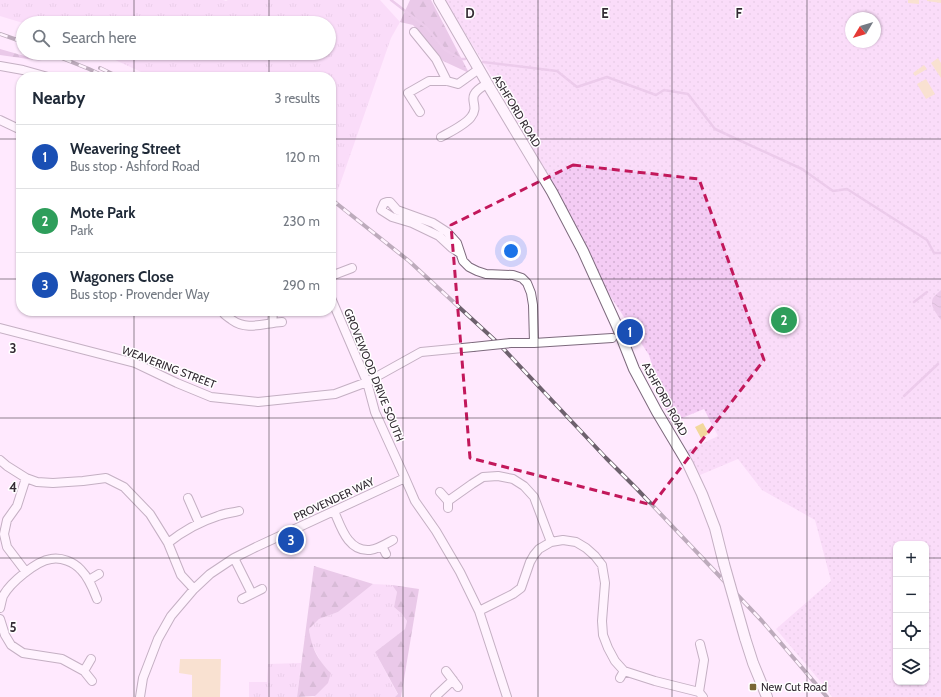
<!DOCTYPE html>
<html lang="en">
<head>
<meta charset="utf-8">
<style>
	body { margin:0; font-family:Cabin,sans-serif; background:#f2f2f3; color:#1f2937 }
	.controls { position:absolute; right:12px; bottom:12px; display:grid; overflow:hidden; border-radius:8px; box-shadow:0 1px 3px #0004 }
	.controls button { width:36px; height:36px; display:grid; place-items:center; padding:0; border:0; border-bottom:1px solid #e0e1e3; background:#fff; color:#1f2937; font:20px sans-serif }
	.compass { position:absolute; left:845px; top:12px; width:36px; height:36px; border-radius:50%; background:#fff; box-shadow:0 1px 3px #0004; rotate:232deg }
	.you { position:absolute; left:511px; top:251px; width:14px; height:14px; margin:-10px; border:3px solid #fff; border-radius:50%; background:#1a73e8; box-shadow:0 0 0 6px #1a73e833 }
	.badge { display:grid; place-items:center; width:26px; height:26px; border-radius:50%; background:#7c3aed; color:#fff; font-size:13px; font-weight:700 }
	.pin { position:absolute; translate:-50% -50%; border:2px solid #fff; box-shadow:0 1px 4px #0006 }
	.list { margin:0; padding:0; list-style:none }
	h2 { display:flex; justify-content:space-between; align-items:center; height:52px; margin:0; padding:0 16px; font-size:17px }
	h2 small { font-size:13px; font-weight:400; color:#747a83 }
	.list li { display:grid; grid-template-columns:26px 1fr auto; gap:12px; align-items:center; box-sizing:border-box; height:64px; padding:0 16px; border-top:1px solid #e0e1e3 }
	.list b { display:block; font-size:15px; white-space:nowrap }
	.list p { margin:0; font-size:13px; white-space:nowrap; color:#747a83 }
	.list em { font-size:13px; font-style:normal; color:#747a83 }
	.icon { flex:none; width:22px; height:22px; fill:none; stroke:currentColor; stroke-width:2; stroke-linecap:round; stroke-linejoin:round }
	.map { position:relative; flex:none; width:941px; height:697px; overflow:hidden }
	.search { position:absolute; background:#fff; box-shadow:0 1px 3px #0004; left:16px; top:16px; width:320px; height:44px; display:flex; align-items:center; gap:10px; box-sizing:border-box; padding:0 14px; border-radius:22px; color:#747a83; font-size:15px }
	.panel { position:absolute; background:#fff; box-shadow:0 1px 3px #0004; left:16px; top:72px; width:320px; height:244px; border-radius:16px }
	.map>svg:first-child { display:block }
</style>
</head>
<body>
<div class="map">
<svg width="941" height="697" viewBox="0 0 941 697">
	<defs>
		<pattern id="grass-tufts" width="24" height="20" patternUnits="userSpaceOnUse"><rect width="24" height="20" fill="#f4ccf4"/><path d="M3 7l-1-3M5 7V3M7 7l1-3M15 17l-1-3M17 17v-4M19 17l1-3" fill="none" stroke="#d2afd2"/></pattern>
		<pattern id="forest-firs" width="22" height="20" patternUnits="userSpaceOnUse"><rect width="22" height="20" fill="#d0a2d0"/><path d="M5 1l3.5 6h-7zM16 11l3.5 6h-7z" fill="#a984a9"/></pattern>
		<pattern id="park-dots" width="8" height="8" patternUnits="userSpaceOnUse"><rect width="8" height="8" fill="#f4ccf4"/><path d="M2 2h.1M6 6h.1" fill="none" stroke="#d2afd2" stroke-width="1.8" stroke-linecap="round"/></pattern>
		<pattern id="water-waves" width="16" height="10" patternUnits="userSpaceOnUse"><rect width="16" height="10" fill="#d5a7d5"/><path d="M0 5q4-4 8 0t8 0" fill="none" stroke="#ad88ad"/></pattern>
	</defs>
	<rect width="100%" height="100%" fill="#ffe9fe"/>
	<path fill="url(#grass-tufts)" d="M0,0H223L226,1L228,0H380L400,22L391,38L338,190L331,185V77H152L100,53H329V23H23L0,16Z
		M373,584L392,585L397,592L394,607L402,614L407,621L405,629L375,652L398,695L395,697H313L315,696L331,673L322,664L312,645L309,629L319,619L338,612Z
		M301,663L297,697H249V682H267L268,664Z"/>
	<path fill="url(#forest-firs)" d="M410,0H431L469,73L443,61L413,25L400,22Z
		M0,49L42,61L0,55Z
		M314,566L373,584L338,612L319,619L309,629C312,649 317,659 331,673L328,683L315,696L297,697Z
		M392,585L419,589L401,697H395L398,694L375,652L405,629L407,621L402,614L394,607L397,592Z"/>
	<path fill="url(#park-dots)" fill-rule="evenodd" d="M444,0H941V697H832L826,688L776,629L831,581L815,520L762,490L738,459L700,475L687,451L718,436L704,409L670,423L649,355L603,285L504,95ZM851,18H875V42H851ZM896,544H926V682H896Z"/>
	<path fill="url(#water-waves)" d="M941,290V320C937,314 929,306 933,298C935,295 939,292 941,290Z"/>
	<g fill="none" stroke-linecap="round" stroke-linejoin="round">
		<path stroke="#d5a7d5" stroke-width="2.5" d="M391,0L426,27L445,50L461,59H465
			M483,62L557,71L577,87L607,77L656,95L664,90L688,94L715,129L802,169L833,191L847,189L927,240L934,253H941
			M914,302L927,292
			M904,396L938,364"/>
	</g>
	<path fill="#f2d89c" d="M908,0H919V4L908,3Z
		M927,0H941V3L927,1Z
		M938,58L941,63V78L931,63Z
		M924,65L927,69L915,76L913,73Z
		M926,79L935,94L926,99L917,84Z
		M703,423L709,434L701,438L695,427Z
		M180,659H221L220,697H192V675L179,673Z"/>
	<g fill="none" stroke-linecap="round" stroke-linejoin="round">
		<g stroke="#7d6a7d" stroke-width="10">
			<path id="minor" d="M414,32L436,59L447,81
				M0,66L23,70L48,77
				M420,112L408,93L429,81H447L458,84L479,69
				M0,120L21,130
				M441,137C450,132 465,125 471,117C482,103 461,98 487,84
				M460,253L452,248L439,236L412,223L392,217L381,210L384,203L387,202H390L397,210L433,223L447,232L457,243L463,261L469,267L477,271L486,274L513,275L522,278L527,283L531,293L533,305L534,343
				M331,276L352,268
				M331,298L367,382L375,412L405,478L415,501L436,531L460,572L479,611L507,697
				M222,311C224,315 228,317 232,320C247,331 264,323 282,322
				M272,322L273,313
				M0,328L135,363L177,383L211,397L258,402L335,394L367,382L421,352L473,347
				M511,343H534L612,338
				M0,460L7,466L26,478L37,482L53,483L83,481L106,478L124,487L150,514L168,543L181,575L194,589
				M440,492L448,501V508
				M188,498L199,523
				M448,501L472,484L483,477L498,476L513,479L524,486L534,497L551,542
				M334,511C341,527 348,552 370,550C378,549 386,544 393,540
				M168,543C183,531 199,522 218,516C225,513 232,513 239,511
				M382,546L386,554
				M234,558L252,594
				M26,572L7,547L4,534L7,520L17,506L26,478
				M89,580L99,574
				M242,599L262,589
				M0,608C1,604 2,599 3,596C10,583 36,561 51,559C61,557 74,562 81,570C89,578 93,589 97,599
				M479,611L513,594L521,588L530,562L534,555L539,549L551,542L563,540L576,542L586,548L595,556L602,565L605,583L602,621L603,635L608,648L615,661L624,671L655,681L699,692L703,697
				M0,619L5,635L11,645L23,653L62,659L84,671L92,681
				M84,671L91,659
				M446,671L458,687
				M620,678L624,671
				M699,692L704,660L700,644
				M140,697L143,678L158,639L171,616L194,589L210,574L234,558L256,547L405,478
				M435,697L453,680"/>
		</g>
		<g stroke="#7d6a7d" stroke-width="12">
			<path id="major" d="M439,0L491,90L552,192L583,251L617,326L634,369L657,412L688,464L702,494L715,528L724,564
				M745,638L753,663L767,697"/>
		</g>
		<use href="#minor" stroke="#fff" stroke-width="8"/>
		<use href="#major" stroke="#fff" stroke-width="10"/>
		<g stroke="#6d616d" stroke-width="4">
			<path id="rail" d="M0,34L23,42
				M49,53L89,69L106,77
				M100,68L119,77
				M331,199L409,261L498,343L606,458L637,489L762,621L827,697"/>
		</g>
		<use href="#rail" stroke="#fff" stroke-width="2.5" stroke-dasharray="8" stroke-linecap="butt"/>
		<g stroke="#7d6a7d" stroke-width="10" stroke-linecap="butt">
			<path id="minor-bridge" d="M473,347L511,343"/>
		</g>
		<g stroke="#7d6a7d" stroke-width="12" stroke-linecap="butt">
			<path id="major-bridge" d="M724,564L745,638"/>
		</g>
		<use href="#minor-bridge" stroke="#fff" stroke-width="8"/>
		<use href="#major-bridge" stroke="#fff" stroke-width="10"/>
	</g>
	<path d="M0 0H941V697H0ZM573,165L699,179L764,360L652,505L470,458L451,225Z" fill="#ffe9fe" fill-opacity=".55" fill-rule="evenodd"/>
	<path fill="none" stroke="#c2185b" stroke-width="3" stroke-dasharray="8 5" stroke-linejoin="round" d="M573,165L699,179L764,360L652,505L470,458L451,225Z"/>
	<path fill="none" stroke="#332b33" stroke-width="1" stroke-opacity="0.55" d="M134,0V23M269,0V23M403,0V697M538,0V697M672,0V697M807,0V697M134,53V77M269,53V77M0,139H21M331,139H941M0,279H21M331,279H941M134,311V697M269,311V697M0,418H941M0,558H896M926,558H941"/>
	<rect fill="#796534" stroke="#fff" stroke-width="1.5" x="749" y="683" width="8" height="8" rx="2"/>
	<g text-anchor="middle" stroke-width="3" stroke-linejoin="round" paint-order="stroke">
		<g font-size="11" fill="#332b33" stroke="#fff">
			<text transform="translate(517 111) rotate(59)" y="4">ASHFORD ROAD</text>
			<text transform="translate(169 367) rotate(21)" y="4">WEAVERING STREET</text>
			<text transform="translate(374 375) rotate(68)" y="4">GROVEWOOD DRIVE SOUTH</text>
			<text transform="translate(665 399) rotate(61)" y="4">ASHFORD ROAD</text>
			<text transform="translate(334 499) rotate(-25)" y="4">PROVENDER WAY</text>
		</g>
		<g font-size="11" fill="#332b33" stroke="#fff" text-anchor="start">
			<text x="761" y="691">New Cut Road</text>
		</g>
	</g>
	<g font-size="13" text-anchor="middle" font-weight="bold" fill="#332b33" stroke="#fff" stroke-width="3" stroke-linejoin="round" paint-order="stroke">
		<text x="470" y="18">D</text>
		<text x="605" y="18">E</text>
		<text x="739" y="18">F</text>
		<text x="13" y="353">3</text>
		<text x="13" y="492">4</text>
		<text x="13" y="632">5</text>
	</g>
</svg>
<div class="controls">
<button>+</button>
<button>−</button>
<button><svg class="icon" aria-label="locate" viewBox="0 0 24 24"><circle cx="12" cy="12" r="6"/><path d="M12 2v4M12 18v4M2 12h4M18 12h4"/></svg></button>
<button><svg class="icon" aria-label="layers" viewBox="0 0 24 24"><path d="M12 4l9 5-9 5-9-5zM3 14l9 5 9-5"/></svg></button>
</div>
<svg class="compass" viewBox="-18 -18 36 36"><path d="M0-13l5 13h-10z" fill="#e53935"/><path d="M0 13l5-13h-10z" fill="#747a83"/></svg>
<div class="you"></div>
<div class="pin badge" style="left:630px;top:332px;background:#1a4fb4">1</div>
<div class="pin badge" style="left:784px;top:320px;background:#2e9e5b">2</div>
<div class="pin badge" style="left:291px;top:540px;background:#1a4fb4">3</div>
<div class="search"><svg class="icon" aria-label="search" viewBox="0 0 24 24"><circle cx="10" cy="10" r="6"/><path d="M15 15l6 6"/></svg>Search here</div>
<section class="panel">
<h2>Nearby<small>3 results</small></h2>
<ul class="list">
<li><span class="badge" style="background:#1a4fb4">1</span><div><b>Weavering Street</b><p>Bus stop · Ashford Road</p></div><em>120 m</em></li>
<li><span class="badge" style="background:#2e9e5b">2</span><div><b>Mote Park</b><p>Park</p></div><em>230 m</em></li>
<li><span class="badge" style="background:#1a4fb4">3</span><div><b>Wagoners Close</b><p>Bus stop · Provender Way</p></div><em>290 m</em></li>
</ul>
</section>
</div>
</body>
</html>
